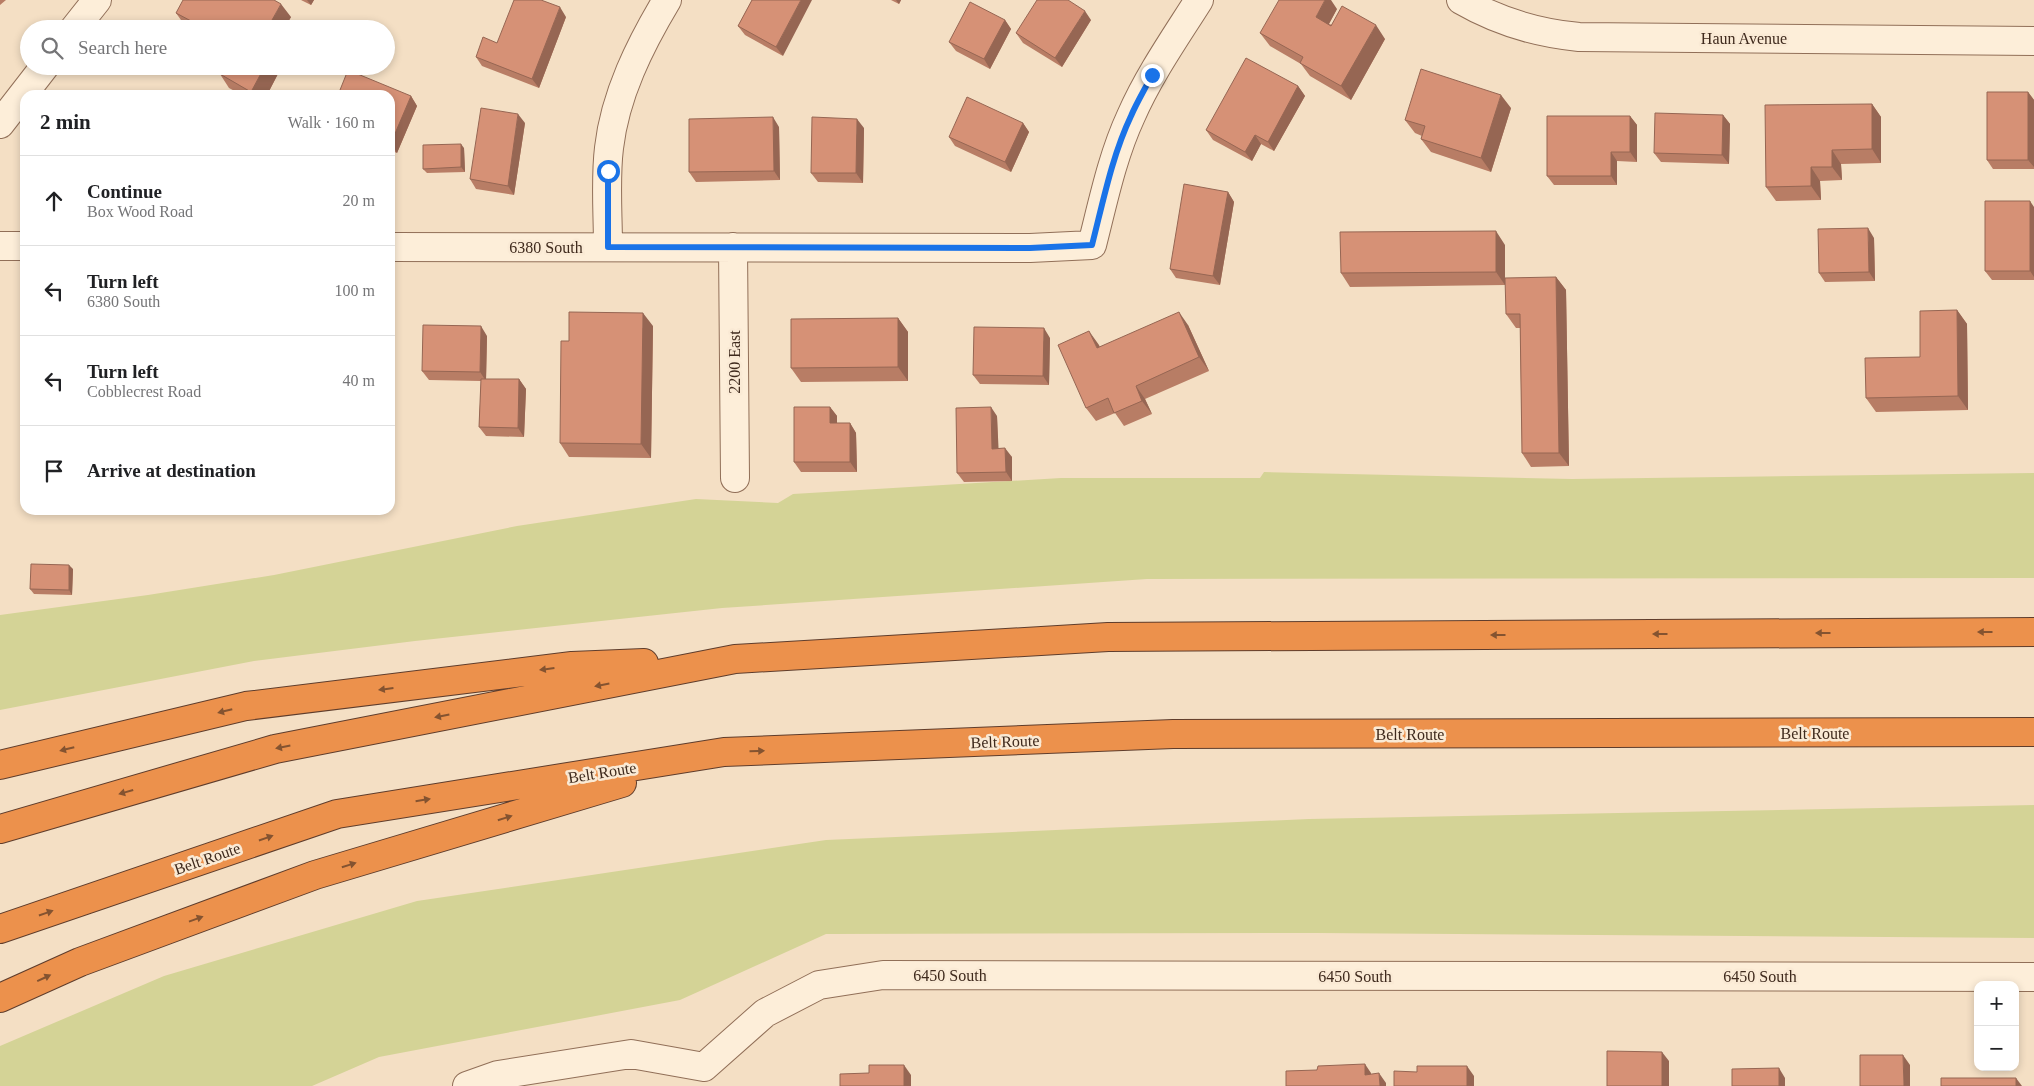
<!DOCTYPE html>
<html lang="en">
<head>
<meta charset="utf-8">
<style>
	body { margin:0; font-family:"Times New Roman",serif; background:#f2f2f2; color:#202124 }
	.controls { position:absolute; right:15px; bottom:15px; display:grid; overflow:hidden; border-radius:10px; box-shadow:0 2px 8px #0003 }
	.controls button { width:45px; height:45px; display:grid; place-items:center; padding:0; border:0; border-bottom:1px solid #e0e0e0; background:#fff; color:#202124; font:25px sans-serif }
	.stop { position:absolute; width:15px; height:15px; margin:-11px; border:4px solid #1a73e8; border-radius:50%; background:#fff }
	.stop.end { background:#1a73e8; border-color:#fff; box-shadow:0 1px 5px #0008 }
	.list { margin:0; padding:0; list-style:none }
	h2 { display:flex; justify-content:space-between; align-items:center; height:65px; margin:0; padding:0 20px; font-size:21px }
	h2 small { font-size:16px; font-weight:400; color:#757577 }
	.list li { display:grid; grid-template-columns:32px 1fr auto; gap:15px; align-items:center; box-sizing:border-box; height:90px; padding:0 20px; border-top:1px solid #e0e0e0 }
	.list b { display:block; font-size:19px; white-space:nowrap }
	.list p { margin:0; font-size:16px; white-space:nowrap; color:#757577 }
	.list em { font-size:16px; font-style:normal; color:#757577 }
	.icon { flex:none; width:28px; height:28px; fill:none; stroke:currentColor; stroke-width:2; stroke-linecap:round; stroke-linejoin:round }
	.map { position:relative; flex:none; width:2034px; height:1086px; overflow:hidden }
	.search { position:absolute; background:#fff; box-shadow:0 2px 8px #0003; left:20px; top:20px; width:375px; height:55px; display:flex; align-items:center; gap:12px; box-sizing:border-box; padding:0 18px; border-radius:28px; color:#757577; font-size:19px }
	.panel { position:absolute; background:#fff; box-shadow:0 2px 8px #0003; left:20px; top:90px; width:375px; height:425px; border-radius:15px }
	.map>svg:first-child { display:block }
</style>
</head>
<body>
<div class="map">
<svg width="2034" height="1086" viewBox="0 0 2034 1086">
	<rect width="100%" height="100%" fill="#f4dfc4"/>
	<path fill="#d4d396" d="M1264,472L1572,479L2034,473V578L1147,579L722,608L415,641L254,661L0,710V615L148,595L274,575L517,526L696,499L778,503L793,494L1061,478H1260Z
		M2034,805V938L1317,933L826,934L680,1000L379,1057L312,1086H0V1046L164,976L417,901L826,840L1309,819Z"/>
	<g fill="none" stroke-linecap="round" stroke-linejoin="round">
		<g stroke="#916f58" stroke-width="30">
			<path id="minor" d="M1461,0C1499,22 1536,33 1579,37L2034,41
				M74,29L97,0
				M0,124L45,66
				M0,246H25
				M390,247L1030,248L1092,245C1103,202 1112,157 1131,116C1149,75 1175,38 1199,0
				M608,247C608,214 605,180 609,148C615,95 640,45 667,0
				M733,247L735,478
				M467,1086L498,1075L631,1054L704,1067L765,1013L819,985L883,975L2034,977"/>
		</g>
		<g stroke="#5f3d2c" stroke-width="30">
			<path id="highway" d="M0,765L246,706L572,666L644,663
				M0,829L275,749L735,659L1108,637L2034,632
				M0,929L337,814L724,752L1173,734L2034,732
				M0,998L80,962L315,875L622,783"/>
		</g>
		<use href="#minor" stroke="#fdeed9" stroke-width="28"/>
		<use href="#highway" stroke="#ec914c" stroke-width="28"/>
	</g>
	<path fill="#b87d65" d="M0,0H6L0,5Z
		M301,0H314L311,5Z
		M752,0L783,56L745,35L738,26Z
		M891,0H901L899,4Z
		M1337,9L1329,24L1385,39L1351,100L1310,76L1301,64L1270,46L1260,33Z
		M176,13L291,17L284,29H190L186,27Z
		M566,17L539,88L482,66L476,57L497,43Z
		M1005,20L1011,29L990,69L956,51L949,42Z
		M1091,20L1062,67L1023,43L1016,33Z
		M224,66H278L280,70L267,95H242L229,88L220,74Z
		M1298,86L1305,96L1274,151L1261,144L1252,161L1213,140L1206,130Z
		M2028,92L2034,100V169H1993L1987,160Z
		M390,95L411,96L417,106L397,153L390,150Z
		M1872,104L1881,117V163L1841,164L1842,180L1820,181L1821,200L1776,201L1766,187Z
		M1511,108L1491,172L1431,152L1421,139L1422,136L1415,133L1405,120Z
		M1723,115L1730,124L1729,164L1661,162L1654,153Z
		M1630,116L1637,125V162L1617,161V185H1554L1547,176Z
		M525,123L514,195L476,189L470,179Z
		M1023,123L1029,132L1011,172L955,146L949,137Z
		M779,127L780,180L696,182L689,172Z
		M864,128L863,183L818,182L811,173Z
		M464,148L465,172L427,173L423,169Z
		M1228,192L1234,202L1220,285L1176,278L1170,269Z
		M2034,207V280H1992L1985,271Z
		M1874,238L1875,281L1825,282L1819,273Z
		M1505,245V285L1350,287L1341,273Z
		M1556,277L1566,290L1569,466L1531,467L1522,453L1520,328H1516L1506,314Z
		M1957,310L1967,324L1968,410L1876,412L1866,398L1920,357Z
		M898,318L908,332V381L801,382L791,368Z
		M1188,325L1209,371L1145,399L1152,414L1124,426L1115,413L1096,421L1086,408L1099,345V347Z
		M653,326L651,458L569,457L560,443L569,341Z
		M487,336L486,379H519L526,389L524,437L486,436L479,427L481,381L429,380L422,371Z
		M1050,338L1049,385L980,384L973,375Z
		M830,407L837,416V423H850L856,433L857,472H801L794,462Z
		M997,416L998,448L1012,457V481L964,482L957,473Z
		M73,569L72,595L34,594L30,589Z"/>
	<path fill="#966653" d="M307,0H314L311,5Z
		M801,0H812L783,56L776,47Z
		M896,0H901L899,4Z
		M1325,0H1331L1337,9L1325,31L1316,17Z
		M281,4L291,17L284,29H267Z
		M560,7L566,17L539,88L532,79Z
		M1085,11L1091,20L1062,67L1055,58Z
		M1005,20L1011,29L990,69L984,59Z
		M1376,25L1385,39L1351,100L1341,86Z
		M265,66H278L280,70L267,95H254L251,92Z
		M1298,86L1305,96L1274,151L1268,142Z
		M2028,92L2034,100V167L2028,160Z
		M1501,95L1511,108L1491,172L1481,158Z
		M411,96L417,106L397,153L391,143Z
		M1872,104L1881,117V163L1872,149Z
		M518,114L525,123L514,195L508,186Z
		M1723,115L1730,124L1729,164L1722,155Z
		M1630,116L1637,125V162L1630,152Z
		M773,117L779,127L780,180L774,171Z
		M857,119L864,128L863,183L856,173Z
		M1023,123L1029,132L1011,172L1005,162Z
		M1255,135L1261,144L1252,161L1245,152Z
		M461,144L464,148L465,172L461,167Z
		M1832,150L1841,164L1842,180L1832,167Z
		M1611,152L1617,161V185L1611,176Z
		M1811,167L1820,181L1821,200L1811,186Z
		M1228,192L1234,202L1220,285L1213,276Z
		M2030,201L2034,207V277L2030,271Z
		M1868,228L1874,238L1875,281L1869,272Z
		M1496,231L1505,245V285L1496,272Z
		M1556,277L1566,290L1569,466L1559,453Z
		M1957,310L1967,324L1968,410L1958,396Z
		M1179,312L1188,325L1209,371L1199,357Z
		M643,313L653,326L651,458L641,444Z
		M898,318L908,332V381L898,367Z
		M481,326L487,336L486,381L480,372Z
		M1044,328L1050,338L1049,385L1043,376Z
		M1089,331L1099,345L1106,362L1097,348Z
		M519,379L526,389L524,437L518,428Z
		M1136,386L1145,399L1152,414L1142,401Z
		M830,407L837,416V433L830,423Z
		M991,407L997,416L999,458L992,449Z
		M850,423L856,433L857,472L850,462Z
		M1005,448L1012,457V481L1006,472Z
		M69,565L73,569L72,595L69,590Z
		M1662,1052L1669,1061V1086H1662Z
		M1903,1055L1910,1065V1086H1904Z
		M1365,1064L1371,1073V1084L1365,1075Z
		M904,1065L911,1075V1086H904Z
		M1467,1066L1474,1076V1086H1467Z
		M1779,1068L1785,1078V1086H1779Z
		M1379,1073L1386,1083V1086H1380Z
		M2016,1078L2022,1086H2016Z"/>
	<path fill="#d69176" stroke="#966653" d="M183,0H274L281,4L267,29H206L176,13Z
		M514,0H541L560,7L532,79L476,57L483,37L497,43Z
		M752,0H801L776,47L738,26Z
		M1037,0H1068L1085,11L1055,58L1016,33Z
		M1279,0H1325L1316,17L1331,26L1342,6L1376,25L1341,86L1300,63L1303,57L1260,33Z
		M970,2L1005,20L984,59L949,42Z
		M1246,58L1298,86L1268,142L1255,135L1245,152L1206,130Z
		M224,66H265L251,92L220,74Z
		M1421,69L1501,95L1481,158L1421,139L1425,126L1405,120Z
		M348,70L411,96L391,143H390V95H338Z
		M1987,92H2028V160H1987Z
		M967,97L1023,123L1005,162L949,137Z
		M1872,104V149L1832,150V167H1811V186L1766,187L1765,105Z
		M481,108L518,114L508,186L470,179Z
		M1655,113L1723,115L1722,155L1654,153Z
		M1547,116H1630V152H1611V176H1547Z
		M773,117L774,171L689,172V119Z
		M812,117L857,119L856,173H811Z
		M461,144V167L423,169V145Z
		M1184,184L1228,192L1213,276L1170,269Z
		M1985,201H2030V271H1985Z
		M1868,228L1869,272L1819,273L1818,229Z
		M1496,231V272L1341,273L1340,232Z
		M1556,277L1559,453H1522L1520,314H1506L1505,278Z
		M1957,310L1958,396L1866,398L1865,358L1920,357V311Z
		M569,312L643,313L641,444L560,443L561,341H569Z
		M1179,312L1199,357L1136,386L1142,401L1114,413L1108,398L1086,408L1058,345L1089,331L1097,348Z
		M898,318V367L791,368V319Z
		M423,325L481,326L480,372L422,371Z
		M974,327L1044,328L1043,376L973,375Z
		M481,379H519L518,428L479,427Z
		M794,407H830V423H850V462H794Z
		M991,407L992,449L1005,448L1006,472L957,473L956,408Z
		M31,564L69,565V590L30,589Z
		M1607,1051L1662,1052V1086H1607Z
		M1860,1055H1903L1904,1086H1860Z
		M1365,1064V1075L1379,1073L1380,1086H1286V1071L1317,1070L1318,1066Z
		M869,1065H904V1086H840V1074L869,1073Z
		M1417,1066H1467V1086H1394V1071L1417,1072Z
		M1779,1068V1086H1732V1069Z
		M1941,1078H2016V1086H1941Z"/>
	<defs><path id="oneway-solid" d="M-6-.8H1V-3.2L6.5 0L1 3.2V.8H-6Z" transform="scale(1.25)"/></defs>
	<g fill="#845330">
		<use href="#oneway-solid" transform="translate(1985 632) rotate(180)"/>
		<use href="#oneway-solid" transform="translate(1823 633) rotate(180)"/>
		<use href="#oneway-solid" transform="translate(1660 634) rotate(180)"/>
		<use href="#oneway-solid" transform="translate(1498 635) rotate(180)"/>
		<use href="#oneway-solid" transform="translate(547 669) rotate(173)"/>
		<use href="#oneway-solid" transform="translate(602 685) rotate(169)"/>
		<use href="#oneway-solid" transform="translate(386 689) rotate(173)"/>
		<use href="#oneway-solid" transform="translate(225 711) rotate(166)"/>
		<use href="#oneway-solid" transform="translate(442 716) rotate(169)"/>
		<use href="#oneway-solid" transform="translate(283 747) rotate(169)"/>
		<use href="#oneway-solid" transform="translate(67 749) rotate(166)"/>
		<use href="#oneway-solid" transform="translate(757 751) rotate(-2)"/>
		<use href="#oneway-solid" transform="translate(126 792) rotate(164)"/>
		<use href="#oneway-solid" transform="translate(423 800) rotate(-9)"/>
		<use href="#oneway-solid" transform="translate(505 818) rotate(-17)"/>
		<use href="#oneway-solid" transform="translate(266 838) rotate(-19)"/>
		<use href="#oneway-solid" transform="translate(349 865) rotate(-17)"/>
		<use href="#oneway-solid" transform="translate(46 913) rotate(-19)"/>
		<use href="#oneway-solid" transform="translate(196 919) rotate(-20)"/>
		<use href="#oneway-solid" transform="translate(44 978) rotate(-25)"/>
	</g>
	<g fill="none" stroke-linecap="round" stroke-linejoin="round">
		<path stroke="#1a73e8" stroke-width="6" d="M608,171V247L1030,248L1092,245C1103,202 1112,156 1131,116C1137,102 1145,89 1152,75"/>
	</g>
	<g text-anchor="middle" stroke-width="5" stroke-linejoin="round" paint-order="stroke">
		<g font-size="16" fill="#3f2a1d" stroke="#faead5">
			<text x="1744" y="44">Haun Avenue</text>
			<text x="546" y="253">6380 South</text>
			<text transform="translate(734 362) rotate(-90)" y="6">2200 East</text>
			<text x="1815" y="739">Belt Route</text>
			<text x="1410" y="740">Belt Route</text>
			<text transform="translate(1005 741) rotate(-2)" y="6">Belt Route</text>
			<text transform="translate(602 772) rotate(-9)" y="6">Belt Route</text>
			<text transform="translate(207 858) rotate(-19)" y="6">Belt Route</text>
			<text x="950" y="981">6450 South</text>
			<text x="1355" y="982">6450 South</text>
			<text x="1760" y="982">6450 South</text>
		</g>
	</g>
</svg>
<div class="controls">
<button>+</button>
<button>−</button>
</div>
<div class="stop" style="left:608px;top:171px"></div>
<div class="stop end" style="left:1152px;top:75px"></div>
<div class="search"><svg class="icon" aria-label="search" viewBox="0 0 24 24"><circle cx="10" cy="10" r="6"/><path d="M15 15l6 6"/></svg>Search here</div>
<section class="panel">
<h2>2 min<small>Walk · 160 m</small></h2>
<ul class="list">
<li><svg class="icon" aria-label="ahead" viewBox="0 0 24 24"><path d="M12 20V5M6 11l6-6 6 6"/></svg><div><b>Continue</b><p>Box Wood Road</p></div><em>20 m</em></li>
<li><svg class="icon" aria-label="left" viewBox="0 0 24 24"><path d="M17 20v-9H6M10 6l-5 5 5 5"/></svg><div><b>Turn left</b><p>6380 South</p></div><em>100 m</em></li>
<li><svg class="icon" aria-label="left" viewBox="0 0 24 24"><path d="M17 20v-9H6M10 6l-5 5 5 5"/></svg><div><b>Turn left</b><p>Cobblecrest Road</p></div><em>40 m</em></li>
<li><svg class="icon" aria-label="arrive" viewBox="0 0 24 24"><path d="M6 21V4h12l-3 4 3 4H6"/></svg><div><b>Arrive at destination</b></div></li>
</ul>
</section>
</div>
</body>
</html>
